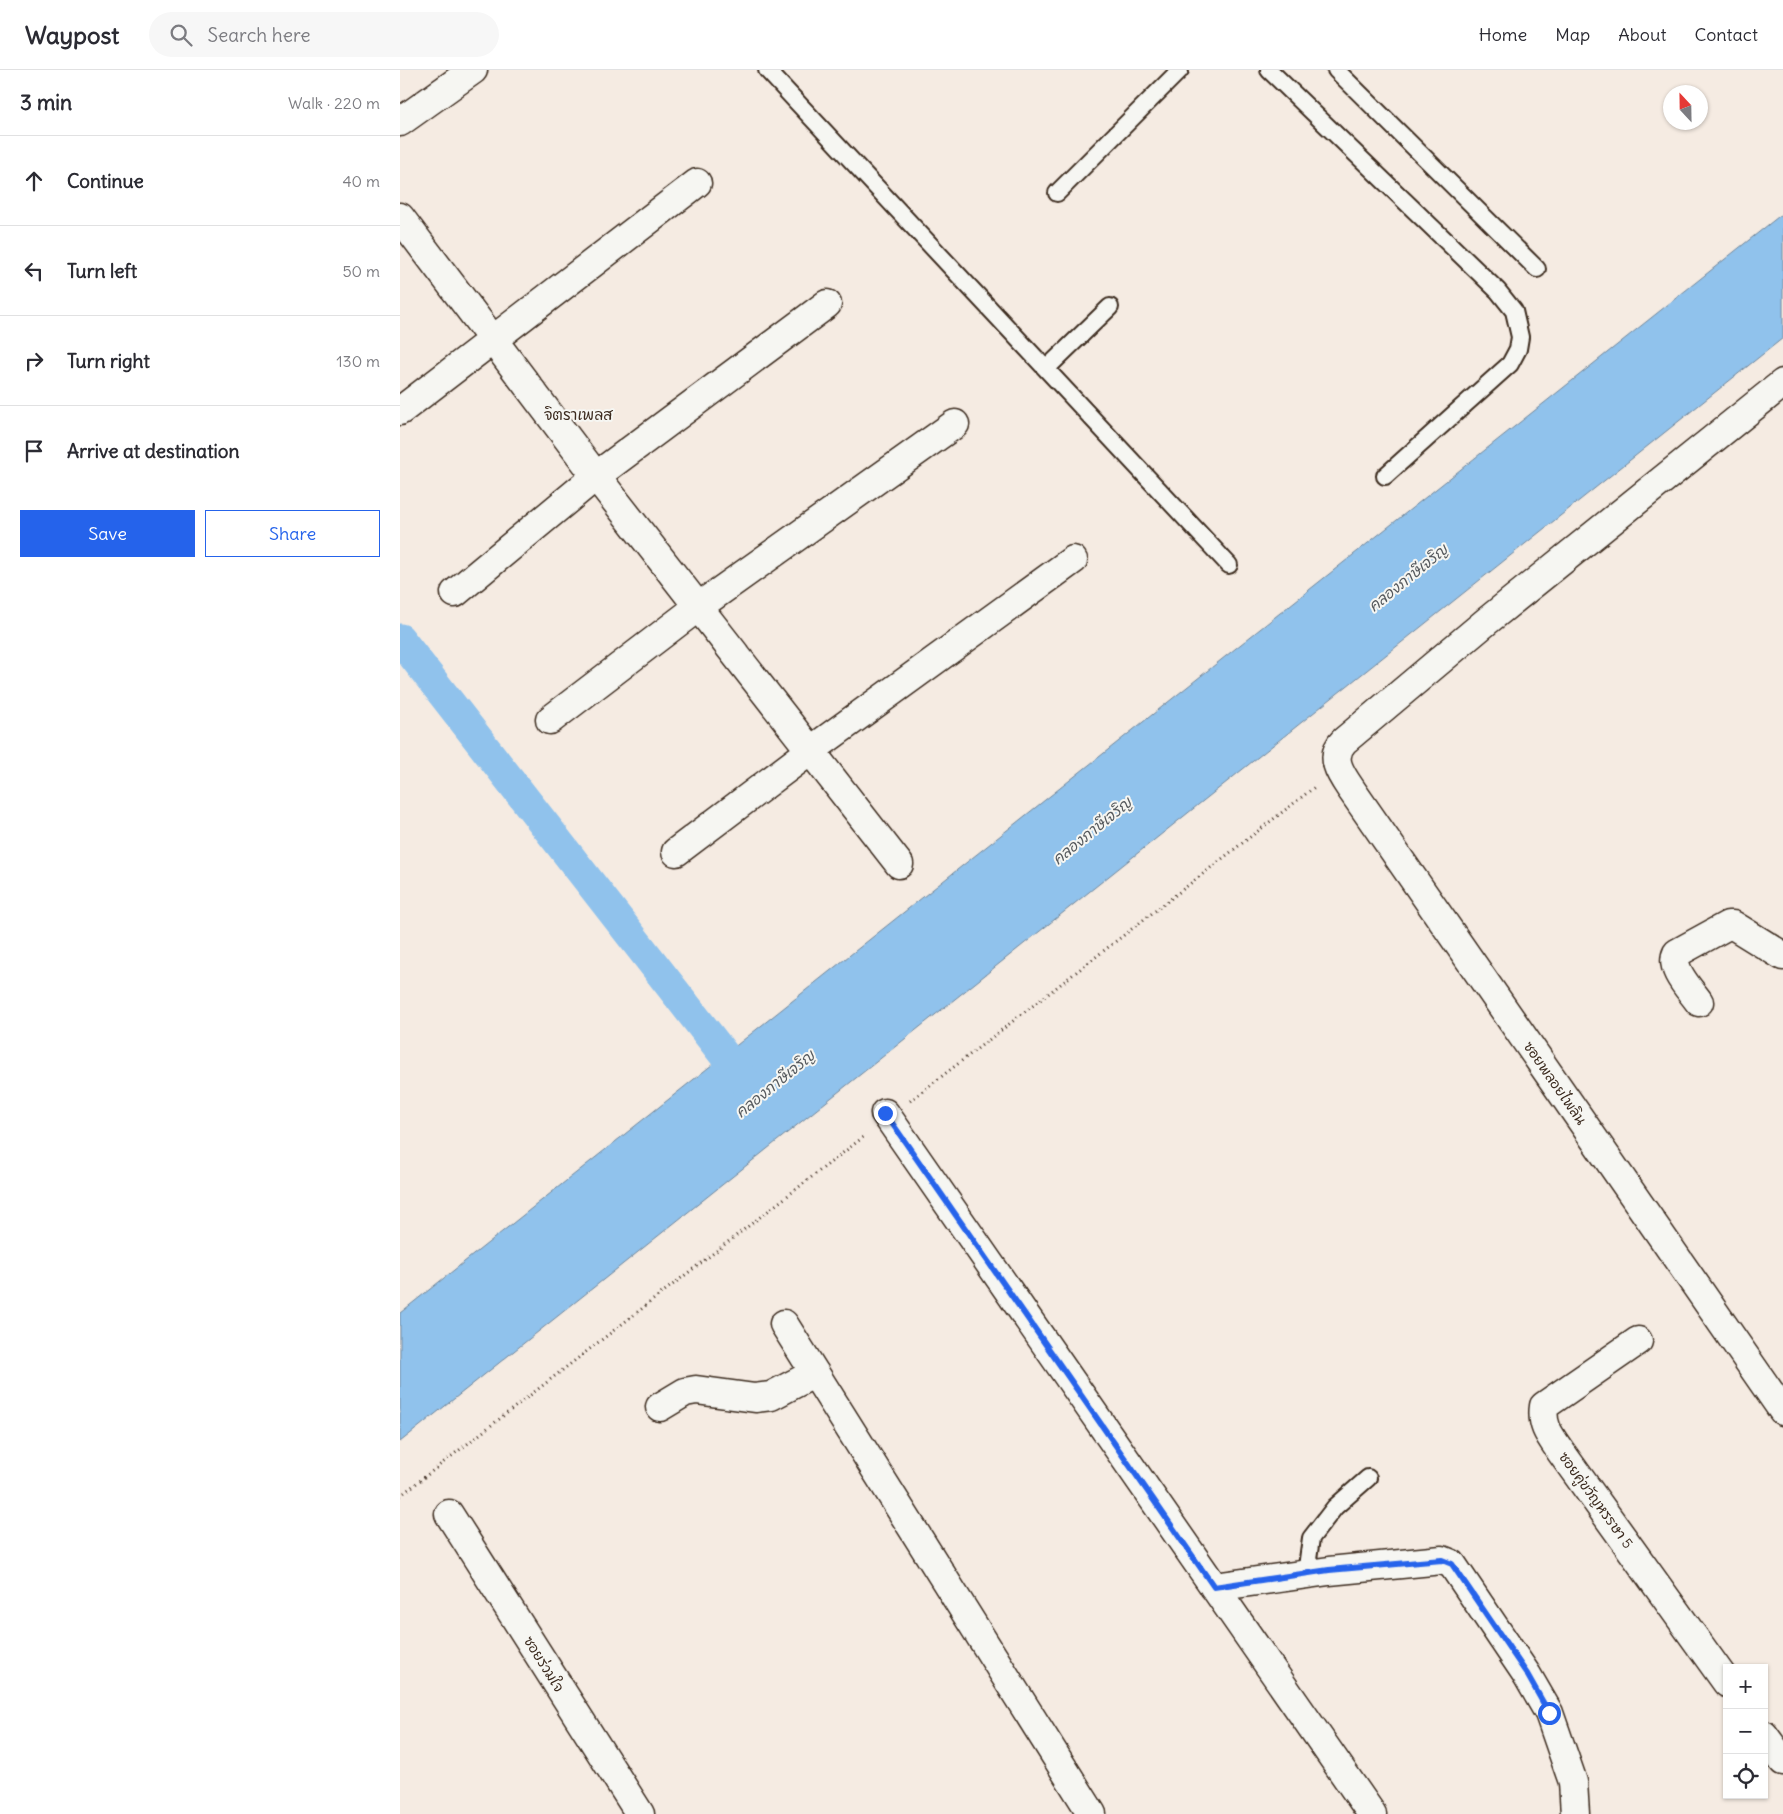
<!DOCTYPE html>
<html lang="en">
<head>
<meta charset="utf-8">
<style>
	body { margin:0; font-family:Delius,"Playpen Sans Thai",sans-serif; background:#f7f7f7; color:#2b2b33 }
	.controls { position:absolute; right:15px; bottom:15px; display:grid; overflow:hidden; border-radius:0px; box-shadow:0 1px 4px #0004 }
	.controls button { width:45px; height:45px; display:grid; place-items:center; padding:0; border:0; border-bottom:1px solid #e1e1e2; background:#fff; color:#2b2b33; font:25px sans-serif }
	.compass { position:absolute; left:1263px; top:15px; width:45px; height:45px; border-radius:50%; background:#fff; box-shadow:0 1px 4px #0004; rotate:338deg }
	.stop { position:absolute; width:15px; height:15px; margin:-11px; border:4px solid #2563eb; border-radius:50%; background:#fff }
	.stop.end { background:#2563eb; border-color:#fff; box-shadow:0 1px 5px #0008 }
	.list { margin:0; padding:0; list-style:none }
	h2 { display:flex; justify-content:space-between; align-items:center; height:65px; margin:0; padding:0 20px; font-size:21px }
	h2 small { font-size:16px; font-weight:400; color:#7c7c81 }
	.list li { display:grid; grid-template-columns:32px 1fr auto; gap:15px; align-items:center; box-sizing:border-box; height:90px; padding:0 20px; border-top:1px solid #e1e1e2 }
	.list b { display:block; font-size:19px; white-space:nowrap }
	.list em { font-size:16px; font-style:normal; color:#7c7c81 }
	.actions { display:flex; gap:10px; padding:15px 20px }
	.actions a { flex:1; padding:11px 0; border:1px solid #2563eb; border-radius:0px; text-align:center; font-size:18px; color:#2563eb }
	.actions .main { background:#2563eb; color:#fff }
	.icon { flex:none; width:28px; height:28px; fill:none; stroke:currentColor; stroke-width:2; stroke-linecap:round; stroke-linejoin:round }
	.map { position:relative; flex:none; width:1383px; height:1744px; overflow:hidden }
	header { display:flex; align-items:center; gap:30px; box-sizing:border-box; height:70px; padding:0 25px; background:#fff; border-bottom:1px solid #e1e1e2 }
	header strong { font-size:24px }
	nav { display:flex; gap:28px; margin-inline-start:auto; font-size:18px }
	.search { width:350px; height:45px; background:#f7f7f7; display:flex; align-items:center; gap:12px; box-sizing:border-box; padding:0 18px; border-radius:28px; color:#7c7c81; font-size:19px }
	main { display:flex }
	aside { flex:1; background:#fff }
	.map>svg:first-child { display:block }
</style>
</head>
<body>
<header>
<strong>Waypost</strong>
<div class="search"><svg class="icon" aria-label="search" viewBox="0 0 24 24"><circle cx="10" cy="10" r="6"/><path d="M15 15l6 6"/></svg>Search here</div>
<nav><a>Home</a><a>Map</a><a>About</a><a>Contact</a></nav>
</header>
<main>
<aside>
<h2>3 min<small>Walk · 220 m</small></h2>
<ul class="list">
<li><svg class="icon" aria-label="ahead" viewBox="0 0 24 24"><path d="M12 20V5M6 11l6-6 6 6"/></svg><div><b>Continue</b></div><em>40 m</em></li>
<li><svg class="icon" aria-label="left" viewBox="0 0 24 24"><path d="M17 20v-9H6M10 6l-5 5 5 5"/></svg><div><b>Turn left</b></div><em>50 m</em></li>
<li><svg class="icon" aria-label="right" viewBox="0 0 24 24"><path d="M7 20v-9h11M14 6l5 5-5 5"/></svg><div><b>Turn right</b></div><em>130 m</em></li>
<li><svg class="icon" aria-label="arrive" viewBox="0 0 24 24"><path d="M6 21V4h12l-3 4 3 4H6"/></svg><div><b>Arrive at destination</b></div></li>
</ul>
<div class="actions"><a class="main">Save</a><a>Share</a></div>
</aside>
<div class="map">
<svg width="1383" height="1744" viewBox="0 0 1383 1744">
	<rect width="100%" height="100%" fill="#f5ebe2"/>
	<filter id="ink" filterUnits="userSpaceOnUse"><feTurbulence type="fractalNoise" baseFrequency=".02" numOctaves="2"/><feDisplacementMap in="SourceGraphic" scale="10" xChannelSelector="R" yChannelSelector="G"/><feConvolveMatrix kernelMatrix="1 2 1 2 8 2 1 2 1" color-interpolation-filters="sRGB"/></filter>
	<g filter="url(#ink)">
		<path fill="#90c2ec" stroke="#6e859a" d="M1383,143V268L0,1372V1243Z"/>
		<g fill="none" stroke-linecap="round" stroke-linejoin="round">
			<path stroke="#90c2ec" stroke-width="31" d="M0,569L350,1018"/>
			<g stroke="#3b2a1e" stroke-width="20">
				<path id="lane" d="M367,0L829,495
					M869,0L1098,221L1114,241L1120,267L1118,279L1110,294L985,406
					M936,0L1137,199
					M657,123L780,0
					M647,298L710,237
					M906,1504L911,1468L935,1437L968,1408"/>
			</g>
			<g stroke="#3b2a1e" stroke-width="31">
				<path id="street" d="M0,147L196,406L499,794
					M1383,313L1087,551L944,671C927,688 943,707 953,722L1383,1341
					M0,341L297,113
					M55,523L196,406L427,234
					M150,650L298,537L555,354
					M276,782L410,681L673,490
					M1299,932C1290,919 1269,899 1277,883L1328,855H1333L1383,886
					M485,1043L972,1744
					M384,1254L692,1744
					M1238,1271L1144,1336C1141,1356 1150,1366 1161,1382L1327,1613
					M260,1337L285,1322L296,1320L355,1328L371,1326L415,1303
					M49,1444L240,1744
					M814,1517L929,1501L1042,1490L1052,1494L1127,1605L1149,1643L1173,1712L1175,1744
					M1364,1665L1383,1691"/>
			</g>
			<g stroke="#3b2a1e" stroke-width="31">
				<path id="secondary" d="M0,52L73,0"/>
			</g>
			<path stroke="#3b2a1e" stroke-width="3" stroke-dasharray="1 4" stroke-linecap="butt" d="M510,1031L916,716
				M0,1426L466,1065"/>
			<use href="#lane" stroke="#f6f6f2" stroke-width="16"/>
			<use href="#street" stroke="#f6f6f2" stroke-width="28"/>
			<use href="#secondary" stroke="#f6f6f2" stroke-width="28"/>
		</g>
	</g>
	<g fill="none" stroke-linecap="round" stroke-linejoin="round" filter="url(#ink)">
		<path stroke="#2563eb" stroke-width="6" d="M485,1043L814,1517L929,1500L1042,1490L1052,1494L1127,1604L1149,1643"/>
	</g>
	<g text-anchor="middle" stroke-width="4" stroke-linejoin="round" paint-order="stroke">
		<g font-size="14" fill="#3b2a1e" stroke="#f6f6f2">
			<text transform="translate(1155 1013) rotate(55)" y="5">ซอยพลอยไพลิน</text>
			<text transform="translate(1196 1430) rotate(54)" y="5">ซอยคู่ขวัญหรรษา 5</text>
			<text transform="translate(144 1594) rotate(58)" y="5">ซอยร่วมใจ</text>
		</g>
		<g font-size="15" fill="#3b2a1e" stroke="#f6f6f2">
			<text x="178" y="350">จิตราเพลส</text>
		</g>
		<g font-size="15" font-style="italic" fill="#54585c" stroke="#f6f6f2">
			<text transform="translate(1008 508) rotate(-39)" y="5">คลองภาษีเจริญ</text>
			<text transform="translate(692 761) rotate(-39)" y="5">คลองภาษีเจริญ</text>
			<text transform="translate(375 1014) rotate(-39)" y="5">คลองภาษีเจริญ</text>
		</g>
	</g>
</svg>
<div class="controls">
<button>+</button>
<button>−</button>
<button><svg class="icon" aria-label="locate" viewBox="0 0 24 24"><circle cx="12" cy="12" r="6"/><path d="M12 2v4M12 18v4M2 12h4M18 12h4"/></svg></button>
</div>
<svg class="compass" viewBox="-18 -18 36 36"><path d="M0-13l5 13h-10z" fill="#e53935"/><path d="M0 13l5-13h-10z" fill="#7c7c81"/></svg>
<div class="stop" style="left:1149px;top:1643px"></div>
<div class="stop end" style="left:485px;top:1043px"></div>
</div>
</main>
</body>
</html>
